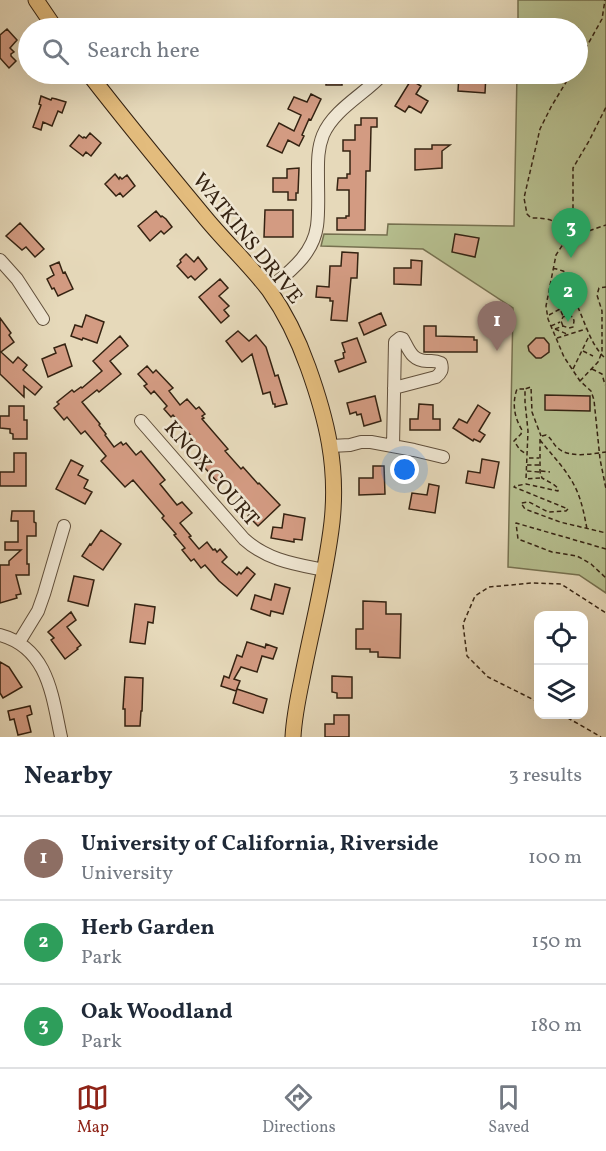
<!DOCTYPE html>
<html lang="en">
<head>
<meta charset="utf-8">
<style>
	body { margin:0; font-family:Vollkorn,serif; background:#f2f2f3; color:#1f2937 }
	.controls { position:absolute; right:18px; bottom:18px; display:grid; overflow:hidden; border-radius:12px; box-shadow:0 6px 24px #0002 }
	.controls button { width:54px; height:54px; display:grid; place-items:center; padding:0; border:0; border-bottom:2px solid #e0e1e3; background:#fff; color:#1f2937; font:30px sans-serif }
	.you { position:absolute; left:405px; top:470px; width:21px; height:21px; margin:-15px; border:4px solid #fff; border-radius:50%; background:#1a73e8; box-shadow:0 0 0 9px #1a73e833 }
	.badge { display:grid; place-items:center; width:39px; height:39px; border-radius:50%; background:#8f2418; color:#fff; font-size:20px; font-weight:700 }
	.pin { position:absolute; translate:-50% -50px; filter:drop-shadow(0 2px 3px #0008) }
	.pin::after { content:''; position:absolute; top:32px; width:21px; height:18px; background:inherit; clip-path:polygon(0 0,100% 0,50% 100%) }
	.list { margin:0; padding:0; list-style:none }
	h2 { display:flex; justify-content:space-between; align-items:center; height:78px; margin:0; padding:0 24px; font-size:26px }
	h2 small { font-size:20px; font-weight:400; color:#747a83 }
	.list li { display:grid; grid-template-columns:39px 1fr auto; gap:18px; align-items:center; box-sizing:border-box; height:84px; padding:0 24px; border-top:2px solid #e0e1e3 }
	.list b { display:block; font-size:22px; white-space:nowrap }
	.list p { margin:0; font-size:20px; white-space:nowrap; color:#747a83 }
	.list em { font-size:20px; font-style:normal; color:#747a83 }
	.icon { flex:none; width:33px; height:33px; fill:none; stroke:currentColor; stroke-width:2; stroke-linecap:round; stroke-linejoin:round }
	.map { position:relative; flex:none; width:606px; height:737px; overflow:hidden }
	.search { position:absolute; background:#fff; box-shadow:0 6px 24px #0002; left:18px; right:18px; top:18px; height:66px; display:flex; align-items:center; gap:15px; box-sizing:border-box; padding:0 21px; border-radius:33px; color:#747a83; font-size:22px }
	.sheet { height:330px; background:#fff }
	nav { display:flex; justify-content:space-around; align-items:center; box-sizing:border-box; height:84px; border-top:2px solid #e0e1e3; background:#fff; font-size:16px; color:#747a83 }
	nav a { display:grid; justify-items:center; gap:3px }
	nav .on { color:#8f2418 }
	.map>svg:first-child { display:block }
</style>
</head>
<body>
<div class="map">
<svg width="606" height="737" viewBox="0 0 606 737">
	<rect width="100%" height="100%" fill="#e6d9ba"/>
	<filter id="stains"><feTurbulence type="fractalNoise" baseFrequency=".00333" numOctaves="4"/><feColorMatrix values="0 0 0 0 .2 0 0 0 0 .09 0 0 0 0 .02 0 0 0 .5 -.17"/></filter>
	<radialGradient id="worn" r=".72"><stop offset=".6" stop-color="#630" stop-opacity="0"/><stop offset="1" stop-color="#630" stop-opacity=".3"/></radialGradient>
	<path fill="#b6bf8f" stroke="#767150" stroke-width="1.5" d="M518,0H606V593L579,575L508,567L513,308L423,249L321,246L324,234L387,235L388,224L514,226L517,74H578V28H518Z"/>
	<path fill="#d39b82" stroke="#352312" stroke-width="1.5" d="M7,29L17,40L10,48L14,52L11,54V56L16,61L9,68L0,58V35Z
		M326,74H342V85H326Z
		M459,74L472,75V74H486L485,93L458,91Z
		M411,80L421,86L416,94L428,101L421,113L409,106L405,112L395,106Z
		M311,94L321,99L311,120L309,119L302,135L304,136L299,146L288,140L282,153L267,146L279,123L294,131L301,115L288,109L294,97L307,102Z
		M41,96L51,100L52,98L56,99L66,102L62,113L58,111L52,126L43,122L41,130L33,127L41,105L39,104Z
		M361,118H377V127H371L370,171H366L365,230H337V218H346V216H349V190H337L338,178H347V174H350V151H343V140H355V125H361Z
		M90,133L101,143L91,156L86,152L83,156L70,146L79,135L83,138L84,137L86,138Z
		M432,145H450L442,151V168L415,170V149H432Z
		M299,168L298,193H296V200H288V192H273V178H287V169Z
		M115,174L119,179L120,177L122,179L127,175L135,186L123,197L120,193L116,196L105,184Z
		M265,210H293V237H264Z
		M156,211L161,217L162,216L166,219L172,227L164,234L161,231L150,241L138,226Z
		M20,223L44,249L35,257L26,247L22,250L6,236Z
		M455,234L479,238L475,257L452,252Z
		M342,252L358,253L357,278H351L347,321L331,320L333,301H330V298L316,297L317,286L329,287L330,266H341Z
		M186,254L194,262L198,257L207,269L195,280L191,276L188,278L177,266L181,262L180,260Z
		M411,260L422,261L421,285L394,284V268H411Z
		M59,262L63,273L65,272L73,289L58,296L54,288L52,289L47,279L54,275L50,266Z
		M220,279L228,288L219,296L229,306L224,310L229,316L221,323L199,297Z
		M381,313L386,325L364,335L359,323Z
		M86,315L104,322L97,343L83,338L82,340L71,336L75,325L82,327Z
		M0,318L11,333L9,335L14,342L1,352L13,363L18,357L27,365L23,370L42,387L35,395L24,386V397L0,374Z
		M424,326H436V336L474,337V340H477V352H424Z
		M238,331L249,341L256,335L266,347L275,376L278,375L287,404L275,407V404H273L270,392L263,394L252,354L242,362L226,341Z
		M120,336L128,346L110,361L121,374L99,392L97,390L82,402L100,424L99,425L106,434L105,435L114,447L121,442L123,445L126,443L136,455L141,451L165,480L160,484L177,505L182,502L192,513L180,523L191,536L189,537L199,549L207,542L213,550L215,549L217,552L220,549L227,557L222,562L237,575L239,572L241,574L247,567L255,574L237,596L219,581L205,565L201,568L194,559L191,561L182,550L185,548L174,535L176,534L162,518L164,516L133,480L125,487L101,461L106,456L85,431L81,434L67,417L64,420L54,408L59,404L57,402L72,390L74,392L81,387L82,388L102,371L93,361Z
		M357,338L366,362L339,372L335,361L344,358L343,353L345,352L342,343Z
		M536,338H544L549,344V352L541,358H536L529,351L528,346Z
		M65,344L72,366L48,377L42,359L56,353L54,348Z
		M147,366L153,373L156,370L173,388L169,391L180,405L187,399L196,409L199,407L205,414L202,416L204,418L202,419L228,449L225,451L241,469L243,467L258,484L259,483L280,505L258,526L248,516L254,510L225,480L219,484L198,460L204,454L192,441L194,439L173,415L171,417L164,409L167,406L154,391L151,394L144,386L147,384L138,374Z
		M545,395L590,396V411L545,410Z
		M375,396L381,421L364,426L361,414L357,415L356,412L350,414L347,403Z
		M419,404L433,405V419H440V430H410V419H418Z
		M478,405L490,413L479,431L485,435L480,442L474,439L473,441L453,428L459,419L467,423Z
		M9,406H24V420H27V439H13V434L10,433V429L0,428V416H9Z
		M14,453H26V486H0V472H14Z
		M482,459L499,462L494,488L466,483L468,471L480,473Z
		M71,460L83,466L78,475L88,480L84,488L92,492L85,504L56,489Z
		M373,466H384L385,494L359,495V478H373Z
		M429,484L439,486L435,513L409,509L412,493L427,495Z
		M12,511H34V522L36,523V536H27V564H29V575H16L21,594L16,595L17,598L0,603V565H9V561L21,550H5V542H18V521H11Z
		M284,514L305,518L302,540L294,539V542L271,538L273,527L282,528Z
		M101,530L121,544L103,570L82,556L90,544L91,545Z
		M74,576L94,580L88,606L68,601Z
		M275,584L290,588L283,614L271,611L270,616L251,609L255,595L271,600Z
		M363,601L386,602V614H401L400,658L378,657V652H370V649H356V629H363Z
		M135,604L155,607L153,623L148,622L145,644L130,642Z
		M71,612L76,620L67,627L81,645L77,648L78,649L65,659L51,640L54,638L48,632Z
		M247,642L263,647L265,648L266,644L277,648L273,659L262,656L257,672L241,667L234,679L240,681L236,691L221,686L224,676L229,678L237,655L242,657Z
		M0,662L9,667L22,687L3,698L0,693Z
		M332,676L352,677V698H337V693L332,692Z
		M125,677L143,678L142,711H141L140,726H125V709H123Z
		M237,689L267,699L263,713L233,703Z
		M30,706L32,714L27,716L31,732L18,735L14,719L10,720L8,711Z
		M334,715H349V737H325V724H334Z"/>
	<g fill="none" stroke-linecap="round" stroke-linejoin="round">
		<g stroke="#61503c" stroke-width="14">
			<path id="minor" d="M0,260L17,279L43,319
				M268,290C289,272 313,255 317,226C319,211 318,195 318,180C318,165 317,150 323,135C334,109 365,94 383,74
				M141,421L244,539C267,560 294,564 324,570
				M331,446L350,445L361,442H371L414,450L443,457
				M393,446L395,342L400,338L403,339C409,350 412,361 427,361C433,361 435,360 441,363C443,370 441,373 436,377L394,388
				M0,635C48,648 52,695 61,737
				M19,642L38,611L44,594L64,526"/>
		</g>
		<g stroke="#352312" stroke-width="17">
			<path id="major" d="M36,0L55,28
				M89,74C126,122 164,168 203,215C224,241 249,264 269,290C286,314 298,339 308,367C327,420 338,466 332,522C326,575 312,627 302,679C298,698 294,717 293,737"/>
		</g>
		<path stroke="#352312" stroke-width="1.5" stroke-dasharray="4.5 3" stroke-linecap="butt" d="M578,62L602,19L605,0
			M571,74L551,107L540,129L524,198L527,214L531,218C549,218 561,220 567,238L556,255L546,306L548,319L564,357L580,381L591,391L594,400L600,459L606,489
			M567,238L573,213V168L589,141L606,107
			M568,238L606,225
			M553,268L563,271L570,275L571,282L570,293C584,313 587,342 606,359
			M551,287L569,291
			M568,314L566,307L577,303
			M549,315L560,309L563,316
			M551,326L560,322
			M555,329L563,326L569,328L573,327L574,321L573,317L568,315L563,317L561,321L563,326
			M555,329L567,334
			M557,338L586,329
			M583,351L593,356
			M573,369L589,336
			M592,369L602,374L605,385
			M580,381L598,362L602,352V311L597,295L599,288L606,287
			M524,389H517C512,403 514,417 522,430L521,434L514,441L520,450L526,454
			M542,436L546,435C552,438 553,445 559,449C570,458 592,454 606,452
			M540,439V472L542,478L553,484L558,488V491L526,484L515,486L514,487L568,509L566,511L548,512L529,502L521,503L525,509L560,522L606,533
			M540,440C551,454 564,467 573,483C581,497 584,513 587,529
			M529,458H539
			M527,465H539
			M527,471L539,472
			M541,471L550,472
			M540,478L526,479L528,431L525,402V389L531,387L532,412L541,436
			M606,549L516,523L518,539L552,552L577,556L591,564L606,578
			M538,702L488,677L467,656L463,624L475,596L489,587L532,583L561,584L606,613
			M561,714L601,737"/>
		<use href="#minor" stroke="#efe6d2" stroke-width="12"/>
		<use href="#major" stroke="#e3bc7d" stroke-width="15"/>
	</g>
	<g text-anchor="middle" stroke-width="5" stroke-linejoin="round" paint-order="stroke">
		<g font-size="21" fill="#352312" stroke="#efe6d2">
			<text transform="translate(248 238) rotate(51)" y="7">WATKINS DRIVE</text>
			<text transform="translate(212 473) rotate(49)" y="7">KNOX COURT</text>
		</g>
	</g>
	<rect width="100%" height="100%" filter="url(#stains)"/>
	<rect width="100%" height="100%" fill="url(#worn)"/>
</svg>
<div class="controls">
<button><svg class="icon" aria-label="locate" viewBox="0 0 24 24"><circle cx="12" cy="12" r="6"/><path d="M12 2v4M12 18v4M2 12h4M18 12h4"/></svg></button>
<button><svg class="icon" aria-label="layers" viewBox="0 0 24 24"><path d="M12 4l9 5-9 5-9-5zM3 14l9 5 9-5"/></svg></button>
</div>
<div class="you"></div>
<div class="pin badge" style="left:497px;top:351px;background:#8d6e63">1</div>
<div class="pin badge" style="left:568px;top:322px;background:#2e9e5b">2</div>
<div class="pin badge" style="left:571px;top:258px;background:#2e9e5b">3</div>
<div class="search"><svg class="icon" aria-label="search" viewBox="0 0 24 24"><circle cx="10" cy="10" r="6"/><path d="M15 15l6 6"/></svg>Search here</div>
</div>
<section class="sheet">
<h2>Nearby<small>3 results</small></h2>
<ul class="list">
<li><span class="badge" style="background:#8d6e63">1</span><div><b>University of California, Riverside</b><p>University</p></div><em>100 m</em></li>
<li><span class="badge" style="background:#2e9e5b">2</span><div><b>Herb Garden</b><p>Park</p></div><em>150 m</em></li>
<li><span class="badge" style="background:#2e9e5b">3</span><div><b>Oak Woodland</b><p>Park</p></div><em>180 m</em></li>
</ul>
</section>
<nav>
<a class="on"><svg class="icon" aria-label="map" viewBox="0 0 24 24"><path d="M3 6l6-2 6 2 6-2v14l-6 2-6-2-6 2zM9 4v14M15 6v14"/></svg>Map</a>
<a><svg class="icon" aria-label="directions" viewBox="0 0 24 24"><path d="M12 3l9 9-9 9-9-9zM9 14v-3h6M13 9l2 2-2 2"/></svg>Directions</a>
<a><svg class="icon" aria-label="saved" viewBox="0 0 24 24"><path d="M7 4h10v16l-5-4-5 4z"/></svg>Saved</a>
</nav>
</body>
</html>
